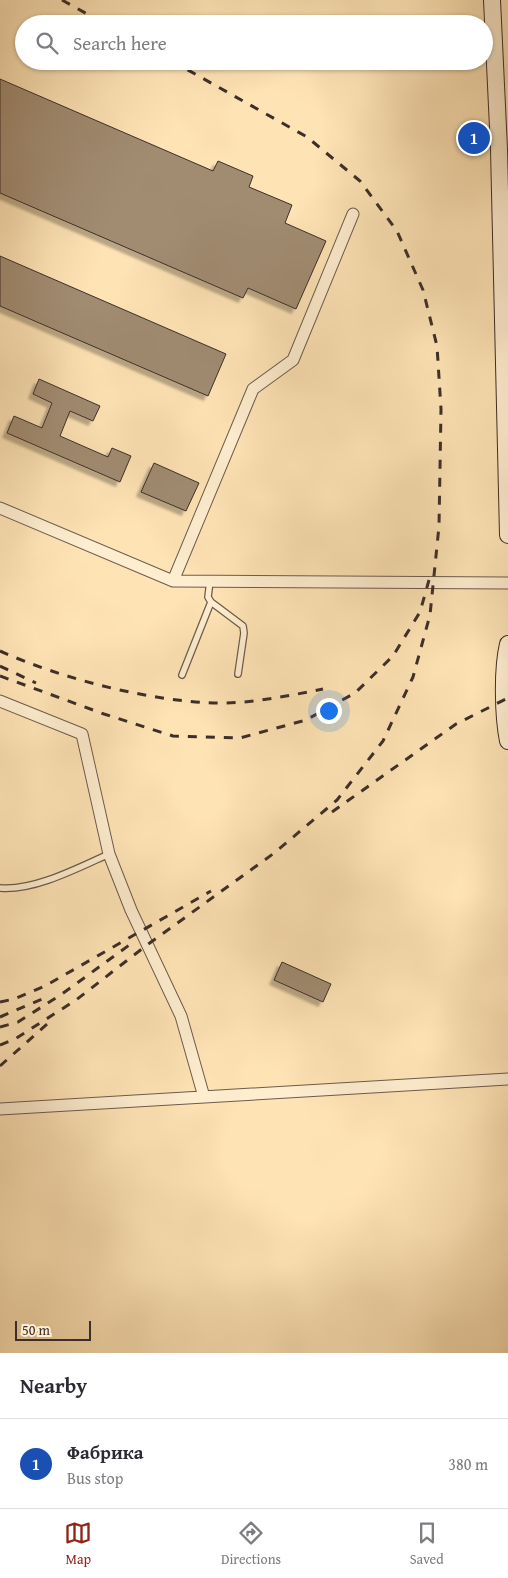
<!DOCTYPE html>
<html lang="en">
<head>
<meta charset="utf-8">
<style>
	body { margin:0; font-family:"Gentium Book Plus",serif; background:#f2f2f3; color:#2b2b33 }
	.scale { position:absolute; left:15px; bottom:12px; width:76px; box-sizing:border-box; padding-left:5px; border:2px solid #3d2e29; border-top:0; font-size:14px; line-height:18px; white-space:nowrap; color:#3d2e29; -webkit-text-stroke:4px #feedcf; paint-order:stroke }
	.you { position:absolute; left:328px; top:710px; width:18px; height:18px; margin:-12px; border:4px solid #fff; border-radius:50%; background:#1a73e8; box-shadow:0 0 0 8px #1a73e833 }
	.badge { display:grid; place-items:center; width:32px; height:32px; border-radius:50%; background:#8f2418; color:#fff; font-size:16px; font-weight:700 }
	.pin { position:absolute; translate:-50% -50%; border:2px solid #fff; box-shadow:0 1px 5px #0006 }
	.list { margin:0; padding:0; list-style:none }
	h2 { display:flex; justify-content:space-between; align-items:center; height:65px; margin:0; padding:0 20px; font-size:21px }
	h2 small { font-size:16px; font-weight:400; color:#7c7c81 }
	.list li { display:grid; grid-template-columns:32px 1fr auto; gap:15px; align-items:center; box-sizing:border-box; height:90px; padding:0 20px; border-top:1px solid #e1e1e2 }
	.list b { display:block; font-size:19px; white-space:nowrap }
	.list p { margin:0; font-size:16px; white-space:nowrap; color:#7c7c81 }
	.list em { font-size:16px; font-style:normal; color:#7c7c81 }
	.icon { flex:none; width:28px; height:28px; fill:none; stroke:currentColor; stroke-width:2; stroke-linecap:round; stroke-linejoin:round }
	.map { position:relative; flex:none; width:508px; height:1353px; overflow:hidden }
	.search { position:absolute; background:#fff; box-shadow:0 1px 4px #0004; left:15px; right:15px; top:15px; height:55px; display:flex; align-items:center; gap:12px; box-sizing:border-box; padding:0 18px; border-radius:28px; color:#7c7c81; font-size:19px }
	.sheet { height:155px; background:#fff }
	nav { display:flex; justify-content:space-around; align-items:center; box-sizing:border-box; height:70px; border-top:1px solid #e1e1e2; background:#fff; font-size:14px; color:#7c7c81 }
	nav a { display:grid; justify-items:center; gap:2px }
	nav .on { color:#8f2418 }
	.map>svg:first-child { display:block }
</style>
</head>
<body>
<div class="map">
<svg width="508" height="1353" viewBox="0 0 508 1353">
	<defs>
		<filter id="shadow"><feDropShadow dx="-4.5" dy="4.5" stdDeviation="1" flood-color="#0004"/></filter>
	</defs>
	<rect width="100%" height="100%" fill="#fee3b5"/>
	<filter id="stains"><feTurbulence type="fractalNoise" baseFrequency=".004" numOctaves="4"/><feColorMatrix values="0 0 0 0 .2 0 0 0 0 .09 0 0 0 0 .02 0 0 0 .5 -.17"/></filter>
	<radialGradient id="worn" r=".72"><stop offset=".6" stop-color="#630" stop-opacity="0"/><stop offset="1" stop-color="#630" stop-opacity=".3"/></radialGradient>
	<path fill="#a18c72" stroke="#3d2e29" filter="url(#shadow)" d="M0,79L213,171L218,161L253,176L249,187L292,205L285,223L326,241L296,309L248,288L243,298L0,193Z
		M0,256L226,354L208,396L0,306Z
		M39,379L100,406L93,421L70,411L60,436L108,457L112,448L131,456L120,482L7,433L14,416L42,428L52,403L33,394Z
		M154,463L199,483L186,511L141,492Z
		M282,962L331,984L323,1002L274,980Z"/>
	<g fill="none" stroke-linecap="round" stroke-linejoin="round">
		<g stroke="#6d5b4c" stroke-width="8">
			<path id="lane" d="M210,581L208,597L211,602L243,626L244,633L238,674
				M182,675L211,602
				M0,888C34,891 78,868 109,854"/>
		</g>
		<g stroke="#6d5b4c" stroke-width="13">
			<path id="street" d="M0,508L173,581L508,583
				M173,581L253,389L293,360L353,214
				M0,701L82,734L109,854L131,910L181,1016L204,1097
				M0,1109L508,1079"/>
		</g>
		<g stroke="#3d2e29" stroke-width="18">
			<path id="secondary" d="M492,0L499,149L508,535
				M508,644C502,669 503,716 508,741"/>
		</g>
		<use href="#lane" stroke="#feedcf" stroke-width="5.5"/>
		<use href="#street" stroke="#feedcf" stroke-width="11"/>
		<use href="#secondary" stroke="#feedcf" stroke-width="16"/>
		<path stroke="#3d2e29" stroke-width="3" stroke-dasharray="9 9" stroke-linecap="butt" d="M62,0L105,24
			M172,61L307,137L360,181L397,231L423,290L437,346L441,409L439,526L430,615L413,677L383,741L337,800L273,854
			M0,651C63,679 145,700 213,703C250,704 287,696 323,689
			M0,666L36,683
			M0,676L104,714L173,736L240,738L306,720L355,693L393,656L420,612L429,580
			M332,812L456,724L508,698
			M0,1002L14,999L45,986L211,891
			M0,1017L47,997
			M0,1027L18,1022L62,994L132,943
			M0,1045L15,1039L76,1000L147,945L277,851
			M0,1066L47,1024"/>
	</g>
	<rect width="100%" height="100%" filter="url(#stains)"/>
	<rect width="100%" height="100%" fill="url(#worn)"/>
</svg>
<div class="scale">50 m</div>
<div class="you"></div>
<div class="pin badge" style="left:474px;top:138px;background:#1a4fb4">1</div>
<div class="search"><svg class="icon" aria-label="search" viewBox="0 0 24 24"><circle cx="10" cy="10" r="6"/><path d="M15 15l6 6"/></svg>Search here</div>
</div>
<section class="sheet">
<h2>Nearby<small></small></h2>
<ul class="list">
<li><span class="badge" style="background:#1a4fb4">1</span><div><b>Фабрика</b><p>Bus stop</p></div><em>380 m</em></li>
</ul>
</section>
<nav>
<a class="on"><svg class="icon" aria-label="map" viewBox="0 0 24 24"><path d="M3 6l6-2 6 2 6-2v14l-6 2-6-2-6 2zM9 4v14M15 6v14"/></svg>Map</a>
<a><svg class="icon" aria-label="directions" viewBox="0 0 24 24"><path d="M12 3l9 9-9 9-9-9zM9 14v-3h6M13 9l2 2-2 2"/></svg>Directions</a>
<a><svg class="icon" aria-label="saved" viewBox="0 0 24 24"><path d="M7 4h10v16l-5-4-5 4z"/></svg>Saved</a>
</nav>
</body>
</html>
